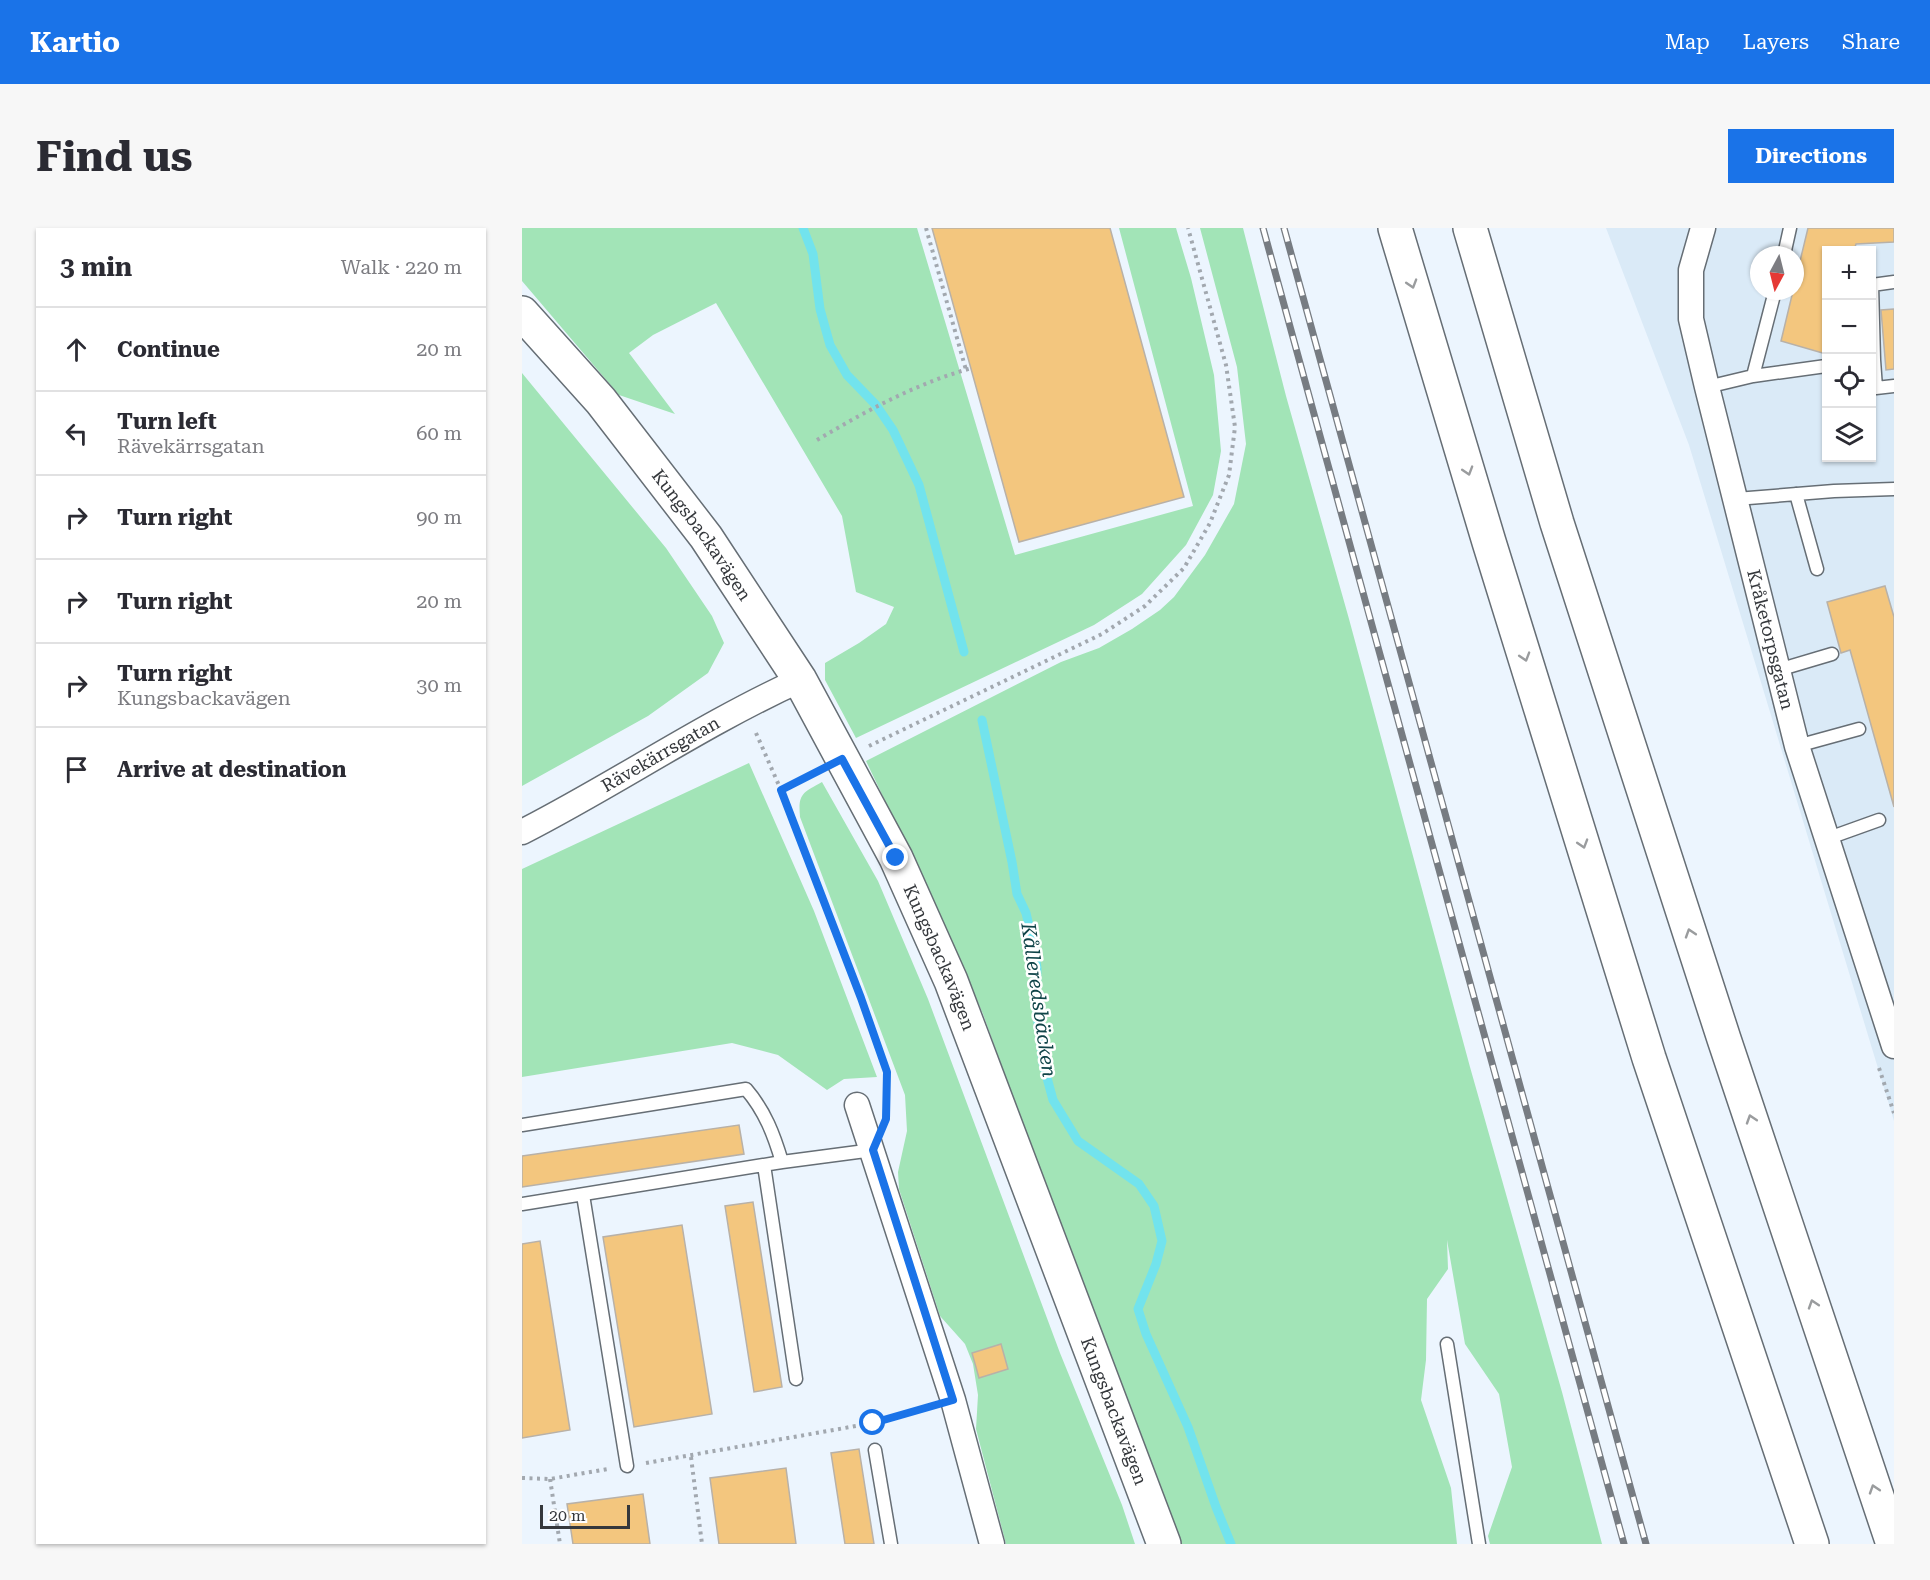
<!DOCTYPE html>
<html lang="en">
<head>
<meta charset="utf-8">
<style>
	body { margin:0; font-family:"Roboto Serif",serif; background:#f7f7f7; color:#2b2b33 }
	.controls { position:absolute; right:18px; top:18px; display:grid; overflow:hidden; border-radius:0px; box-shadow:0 2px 4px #0004 }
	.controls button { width:54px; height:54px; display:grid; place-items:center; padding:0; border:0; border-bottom:2px solid #e1e1e2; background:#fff; color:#2b2b33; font:30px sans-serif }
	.compass { position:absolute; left:1228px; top:18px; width:54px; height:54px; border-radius:50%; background:#fff; box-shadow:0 2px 4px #0004; rotate:187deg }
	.scale { position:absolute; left:18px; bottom:15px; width:90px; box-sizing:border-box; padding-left:6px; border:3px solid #35383c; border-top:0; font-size:16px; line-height:21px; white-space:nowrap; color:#35383c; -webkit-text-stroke:4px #fff; paint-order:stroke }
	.stop { position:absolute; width:18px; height:18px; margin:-14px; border:4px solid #1a73e8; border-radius:50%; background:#fff }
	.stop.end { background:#1a73e8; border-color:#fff; box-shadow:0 2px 6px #0008 }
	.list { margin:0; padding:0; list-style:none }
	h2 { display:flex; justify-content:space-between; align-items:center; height:78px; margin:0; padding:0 24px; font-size:26px }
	h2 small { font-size:20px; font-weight:400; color:#7c7c81 }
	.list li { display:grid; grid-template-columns:39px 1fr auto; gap:18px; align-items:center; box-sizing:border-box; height:84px; padding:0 24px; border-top:2px solid #e1e1e2 }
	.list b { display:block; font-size:22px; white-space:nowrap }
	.list p { margin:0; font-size:20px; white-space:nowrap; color:#7c7c81 }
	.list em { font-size:20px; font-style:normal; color:#7c7c81 }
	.icon { flex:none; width:33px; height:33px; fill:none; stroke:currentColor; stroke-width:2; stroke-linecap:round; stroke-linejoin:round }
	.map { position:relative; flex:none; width:1372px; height:1316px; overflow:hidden; border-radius:0px }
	header { display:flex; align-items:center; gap:36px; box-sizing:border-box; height:84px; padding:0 30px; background:#1a73e8; color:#fff }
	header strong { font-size:28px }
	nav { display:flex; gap:33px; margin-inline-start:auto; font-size:21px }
	.intro { display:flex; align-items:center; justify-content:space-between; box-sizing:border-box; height:144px; padding:0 36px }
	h1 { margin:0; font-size:42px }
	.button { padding:15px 27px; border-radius:0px; background:#1a73e8; color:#fff; font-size:21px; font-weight:700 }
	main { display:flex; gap:36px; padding:0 36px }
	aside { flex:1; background:#fff; border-radius:0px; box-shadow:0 2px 4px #0004 }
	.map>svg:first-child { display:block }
</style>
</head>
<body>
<header>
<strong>Kartio</strong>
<nav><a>Map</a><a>Layers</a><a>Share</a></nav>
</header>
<div class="intro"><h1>Find us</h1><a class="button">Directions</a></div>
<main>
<aside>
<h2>3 min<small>Walk · 220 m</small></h2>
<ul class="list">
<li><svg class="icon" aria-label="ahead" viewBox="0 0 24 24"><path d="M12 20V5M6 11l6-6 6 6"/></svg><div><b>Continue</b></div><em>20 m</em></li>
<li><svg class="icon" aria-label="left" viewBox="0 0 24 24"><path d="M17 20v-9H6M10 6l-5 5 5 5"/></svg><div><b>Turn left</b><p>Rävekärrsgatan</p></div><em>60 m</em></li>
<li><svg class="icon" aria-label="right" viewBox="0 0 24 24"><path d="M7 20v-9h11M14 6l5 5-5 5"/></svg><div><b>Turn right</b></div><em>90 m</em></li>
<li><svg class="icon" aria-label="right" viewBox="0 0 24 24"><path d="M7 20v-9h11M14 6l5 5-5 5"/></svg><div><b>Turn right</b></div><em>20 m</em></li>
<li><svg class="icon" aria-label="right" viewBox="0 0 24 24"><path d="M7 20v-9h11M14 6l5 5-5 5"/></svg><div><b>Turn right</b><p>Kungsbackavägen</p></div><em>30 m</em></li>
<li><svg class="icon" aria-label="arrive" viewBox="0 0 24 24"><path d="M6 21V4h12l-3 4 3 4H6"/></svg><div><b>Arrive at destination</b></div></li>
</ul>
</aside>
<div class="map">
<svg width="1372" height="1316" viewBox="0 0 1372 1316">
	<rect width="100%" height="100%" fill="#ecf5fe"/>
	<path fill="#daeaf7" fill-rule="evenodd" d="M1084,0H1372V893L1167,217ZM1304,22H1350V230H1304ZM1237,27H1273V63H1237Z"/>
	<path fill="#a2e4b7" d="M0,0H395L493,327L671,278L597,0H654L669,50L692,147L699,223L691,267L664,317L620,366L572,397L334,510L303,452V435L337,415L364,396L372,379L334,364L320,288L194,75L131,107L107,125L153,186L97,167L0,53Z
		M678,0H721L764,168L827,391L948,839L1040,1164L1080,1316H968L966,1308L990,1239L977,1166L943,1116L925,1012L926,1041L905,1071L904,1132L899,1172L929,1260L935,1316H658L607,1176L537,999L461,786L412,675L344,533L539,434L577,420L610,401L638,382L652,369L683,327L712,276L724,216L715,139Z
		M0,145L144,320L190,388L202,415L186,445L126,488L0,558Z
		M227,535L292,683L355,849L322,851L305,862L256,827L210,815L0,849V641Z
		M300,554L356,653L406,771L538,1125L600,1277L613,1316H484L454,1201L456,1167L451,1136L443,1116L418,1088L377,961L376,944L385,903L383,867L278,589C276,566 280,565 300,554Z"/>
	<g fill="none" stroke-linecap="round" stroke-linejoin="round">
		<path stroke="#72e3ed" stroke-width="9" d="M281,0L291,26L298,81L308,117L325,147L354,177L371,202L397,257L442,424
			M460,492L490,634L495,666L504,685L511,715L515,740L514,778L521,835L531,872L556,913L617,956L632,978L640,1013L634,1036L616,1081L624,1106L666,1199L694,1279L709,1316"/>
	</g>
	<path fill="#f3c67e" stroke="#b8b1a8" stroke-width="1.5" d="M410,0H588L662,269L497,314Z
		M1286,0H1372V14L1334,16L1332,22H1304V126L1259,113L1271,63H1273V54Z
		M1372,81V141L1364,142L1359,82Z
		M1363,358L1372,389V579L1328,422L1319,425L1305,374Z
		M217,897L222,926L0,959V928Z
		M231,974L260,1159L232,1164L203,978Z
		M160,997L190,1186L112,1199L81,1009Z
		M18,1013L48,1202L0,1210V1016Z
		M479,1116L486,1141L457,1150L450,1125Z
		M337,1221L352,1316H323L309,1225Z
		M264,1240L274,1316H197L188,1250Z
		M121,1266L128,1316H51L45,1276Z"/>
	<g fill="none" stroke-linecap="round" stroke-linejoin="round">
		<g stroke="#666e75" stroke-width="15">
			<path id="lane" d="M1262,27L1268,0
				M1350,132H1352L1350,57L1372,54
				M1352,132L1354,160L1372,158
				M1231,148L1253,63
				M1185,159L1231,148L1304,138
				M1274,266L1295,341
				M1214,271L1312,263L1372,261
				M1256,442L1310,426
				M1275,518L1337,501
				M1304,611L1357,592
				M0,897L224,861C243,883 252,907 260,934
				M242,937L274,1151
				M61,967L105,1238
				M0,976L260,934L351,922
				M925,1116L957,1316
				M353,1222L369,1316"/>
		</g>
		<g stroke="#666e75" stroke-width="27">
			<g id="street">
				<path id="s1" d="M1181,0L1169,42V91L1185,159L1275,518L1372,818"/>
				<path id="s2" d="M0,604C94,556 181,496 278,452"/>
				<path d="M335,877L431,1172L470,1316"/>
			</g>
		</g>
		<g stroke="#666e75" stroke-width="36">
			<g id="secondary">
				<path id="s3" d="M0,85L79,173L184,309L278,452L374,630L429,753L642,1316"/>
			</g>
		</g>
		<g stroke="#666e75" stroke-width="36">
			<path id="highway" d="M873,0L967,314L1127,830L1290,1316
				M948,0L1035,295L1202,811L1371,1316"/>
		</g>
		<path stroke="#a2a8af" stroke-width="4" stroke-dasharray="3 4.5" stroke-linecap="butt" d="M404,0L444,142
			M295,212C344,183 395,155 450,140
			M234,505L259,562
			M347,518L580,406L623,378L662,340L688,295L707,247L713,199L704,137L666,0
			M292,545L259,562L339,770L365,844V876
			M1357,840L1372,885
			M169,1229L180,1316
			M124,1235L351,1195L407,1179
			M0,1250L28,1251L86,1241
			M28,1251L38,1316"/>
		<use href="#lane" stroke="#fff" stroke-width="12"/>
		<use href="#street" stroke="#fff" stroke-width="24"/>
		<use href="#secondary" stroke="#fff" stroke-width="33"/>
		<use href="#highway" stroke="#fff" stroke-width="33"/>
		<g stroke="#777c82" stroke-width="7">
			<path id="rail" d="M741,0L1102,1316
				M762,0L1124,1316"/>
		</g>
		<use href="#rail" stroke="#fff" stroke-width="4.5" stroke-dasharray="14" stroke-linecap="butt"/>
	</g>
	<defs><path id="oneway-chevron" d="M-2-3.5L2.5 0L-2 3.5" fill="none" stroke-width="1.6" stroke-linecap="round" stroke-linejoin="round" transform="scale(1.5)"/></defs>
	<g stroke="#9a9c9e">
		<use href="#oneway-chevron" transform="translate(890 56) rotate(73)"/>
		<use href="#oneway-chevron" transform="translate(946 243) rotate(73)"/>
		<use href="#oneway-chevron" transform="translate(1003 429) rotate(73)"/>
		<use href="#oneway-chevron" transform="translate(1061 616) rotate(73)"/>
		<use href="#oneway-chevron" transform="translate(1168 705) rotate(-108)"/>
		<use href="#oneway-chevron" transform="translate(1229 891) rotate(-108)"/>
		<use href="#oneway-chevron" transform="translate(1291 1076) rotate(-108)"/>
		<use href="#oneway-chevron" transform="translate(1352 1261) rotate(-108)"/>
	</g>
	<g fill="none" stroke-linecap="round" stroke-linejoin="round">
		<path stroke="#1a73e8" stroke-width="8" d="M351,1195L431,1172L351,922L364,891L365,844L339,770L259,562L320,531L374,630"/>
	</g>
	<g text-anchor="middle" stroke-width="5" stroke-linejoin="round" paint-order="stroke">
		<g font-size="18" fill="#35383c" stroke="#fff">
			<text dy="6" stroke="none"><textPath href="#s3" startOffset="286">Kungsbackavägen</textPath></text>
			<text dy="6" stroke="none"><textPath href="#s1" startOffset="423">Kråketorpsgatan</textPath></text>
			<text dy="6" stroke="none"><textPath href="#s2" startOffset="159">Rävekärrsgatan</textPath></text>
			<text dy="6" stroke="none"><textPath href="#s3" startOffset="772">Kungsbackavägen</textPath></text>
			<text dy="6" stroke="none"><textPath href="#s3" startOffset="1258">Kungsbackavägen</textPath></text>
		</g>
		<g font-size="20" font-style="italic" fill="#0f4448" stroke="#fff">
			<text transform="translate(517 772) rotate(82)" y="7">Kålleredsbäcken</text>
		</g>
	</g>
</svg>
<div class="controls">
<button>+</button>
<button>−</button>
<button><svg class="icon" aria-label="locate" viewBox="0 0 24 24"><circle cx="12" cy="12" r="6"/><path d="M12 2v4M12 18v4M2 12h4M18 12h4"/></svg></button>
<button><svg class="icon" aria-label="layers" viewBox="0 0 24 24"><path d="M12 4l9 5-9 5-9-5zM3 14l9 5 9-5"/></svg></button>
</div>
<svg class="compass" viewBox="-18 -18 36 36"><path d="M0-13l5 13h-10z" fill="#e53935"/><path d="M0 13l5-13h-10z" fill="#7c7c81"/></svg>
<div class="scale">20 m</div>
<div class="stop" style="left:351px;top:1195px"></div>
<div class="stop end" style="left:374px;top:630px"></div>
</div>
</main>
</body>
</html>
